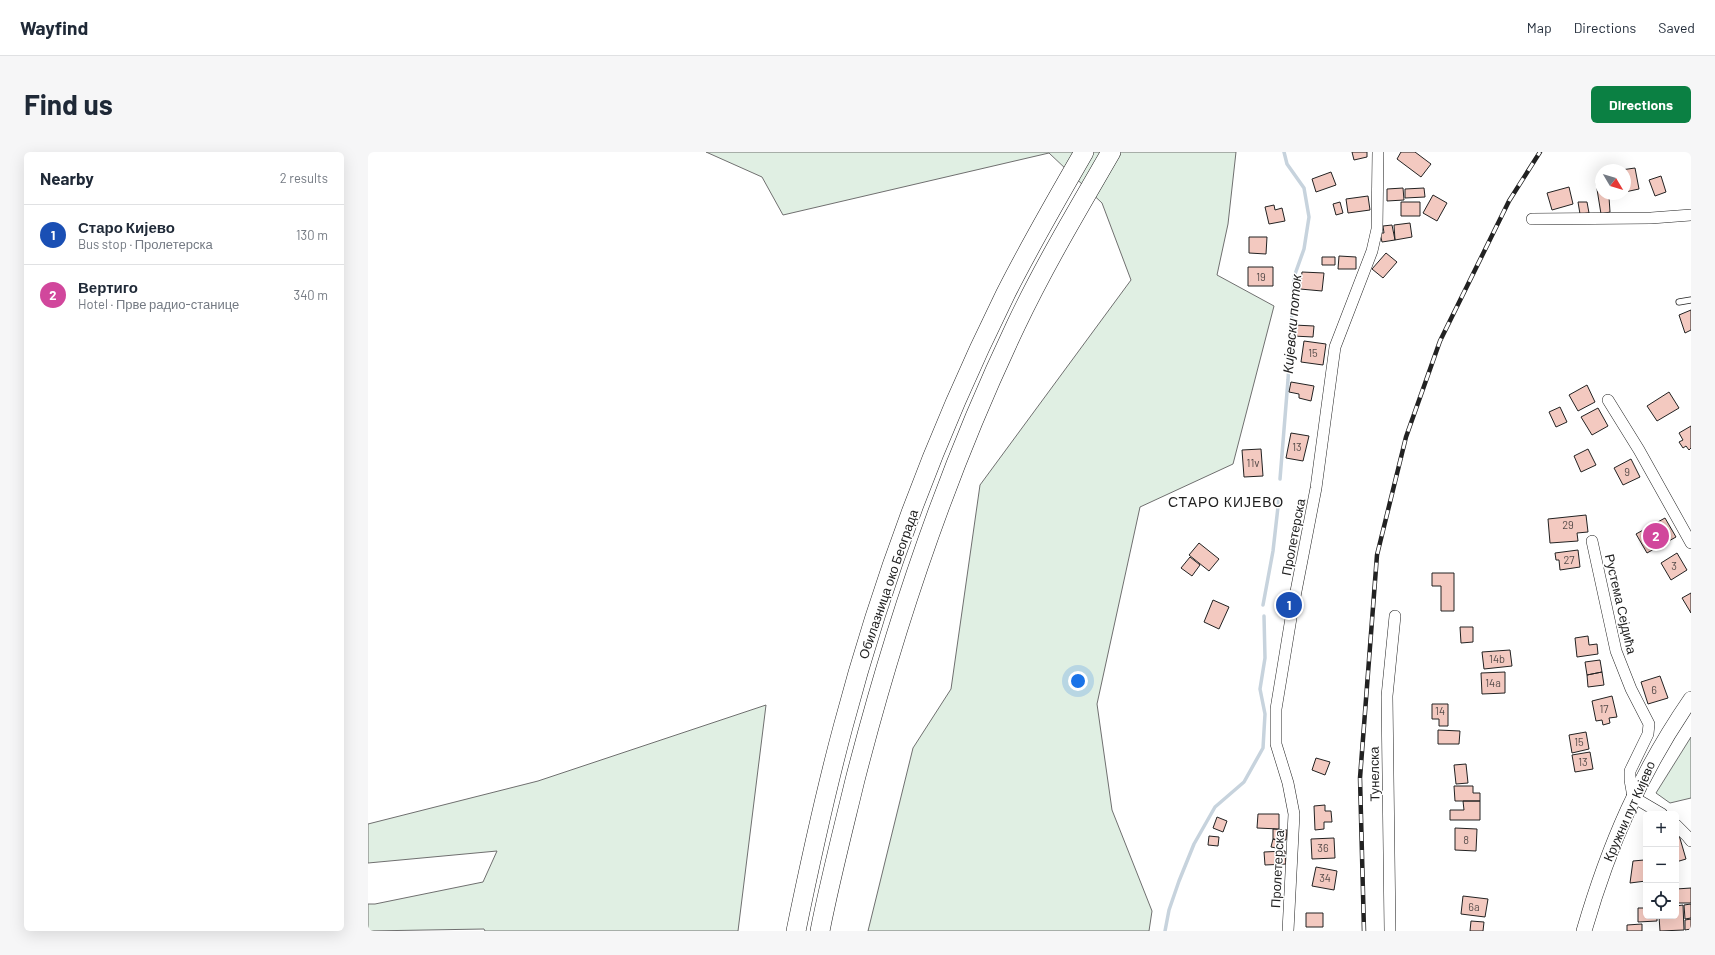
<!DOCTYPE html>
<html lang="en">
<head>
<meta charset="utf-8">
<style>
	body { margin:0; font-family:Barlow,sans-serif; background:#f6f6f7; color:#1f2937 }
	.controls { position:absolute; right:12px; bottom:12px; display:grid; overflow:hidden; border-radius:6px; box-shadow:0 4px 16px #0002 }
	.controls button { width:36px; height:36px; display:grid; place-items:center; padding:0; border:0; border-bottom:1px solid #e0e1e3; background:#fff; color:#1f2937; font:20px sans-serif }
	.compass { position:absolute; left:1227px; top:12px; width:36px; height:36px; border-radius:50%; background:#fff; box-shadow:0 4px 16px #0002; rotate:128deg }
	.you { position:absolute; left:710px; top:529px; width:14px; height:14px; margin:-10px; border:3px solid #fff; border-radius:50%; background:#1a73e8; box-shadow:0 0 0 6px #1a73e833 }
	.badge { display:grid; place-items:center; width:26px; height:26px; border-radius:50%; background:#0b8043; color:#fff; font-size:13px; font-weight:700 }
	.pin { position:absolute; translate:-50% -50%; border:2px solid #fff; box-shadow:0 1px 4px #0006 }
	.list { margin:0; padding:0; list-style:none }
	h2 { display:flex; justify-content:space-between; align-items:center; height:52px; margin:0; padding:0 16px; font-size:17px }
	h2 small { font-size:13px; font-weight:400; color:#747a83 }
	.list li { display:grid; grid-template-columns:26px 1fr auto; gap:12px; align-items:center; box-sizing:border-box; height:60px; padding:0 16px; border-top:1px solid #e0e1e3 }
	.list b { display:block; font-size:15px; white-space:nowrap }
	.list p { margin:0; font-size:13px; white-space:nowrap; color:#747a83 }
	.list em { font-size:13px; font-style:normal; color:#747a83 }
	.icon { flex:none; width:22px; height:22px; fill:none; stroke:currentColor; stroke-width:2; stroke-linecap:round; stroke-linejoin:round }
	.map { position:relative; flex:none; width:1323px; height:779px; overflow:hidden; border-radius:6px }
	header { display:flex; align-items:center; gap:24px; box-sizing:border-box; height:56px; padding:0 20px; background:#fff; border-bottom:1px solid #e0e1e3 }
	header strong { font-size:19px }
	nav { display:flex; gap:22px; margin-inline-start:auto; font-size:14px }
	.intro { display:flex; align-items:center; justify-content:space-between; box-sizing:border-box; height:96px; padding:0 24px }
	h1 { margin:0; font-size:28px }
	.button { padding:10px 18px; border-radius:6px; background:#0b8043; color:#fff; font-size:14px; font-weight:700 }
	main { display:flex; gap:24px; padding:0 24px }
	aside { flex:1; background:#fff; border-radius:6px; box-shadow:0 4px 16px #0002 }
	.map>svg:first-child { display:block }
</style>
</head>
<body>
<header>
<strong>Wayfind</strong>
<nav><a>Map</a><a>Directions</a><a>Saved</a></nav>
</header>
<div class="intro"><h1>Find us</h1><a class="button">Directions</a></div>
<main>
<aside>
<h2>Nearby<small>2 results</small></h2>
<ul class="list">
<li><span class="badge" style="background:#1a4fb4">1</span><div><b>Старо Кијево</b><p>Bus stop · Пролетерска</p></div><em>130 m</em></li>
<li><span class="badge" style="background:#d1479c">2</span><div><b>Вертиго</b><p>Hotel · Прве радио-станице</p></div><em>340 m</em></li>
</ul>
</aside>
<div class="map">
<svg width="1323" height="779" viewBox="0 0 1323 779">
	<rect width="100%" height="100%" fill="#fff"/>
	<path fill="#e0efe3" stroke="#6f6f6f" d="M338,0H868L860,72L849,123L906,154L865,312L772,355L729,552L744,658L784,759L781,779H500L545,596L583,537L612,333L763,128L734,51L681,1L415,63L394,25Z
		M398,553L370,779H117L116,777L0,779V752H7L115,730L129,699L0,711V672L170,629Z
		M1323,585V646L1302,651L1288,641Z"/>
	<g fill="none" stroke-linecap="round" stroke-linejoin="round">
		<path stroke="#c7d3dd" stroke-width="3.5" d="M912,327L920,228L926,125L936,97L941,65L936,36L919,12L916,0
			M895,453L905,399L911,346
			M797,779L801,758L811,729L826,692L847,655L876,630L895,596L897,562L892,537L897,506L896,464"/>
	</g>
	<path fill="#f3c9c0" stroke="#222" d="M984,0H999V5L986,8Z
		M1033,0H1047L1063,12L1053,25L1029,7Z
		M1267,16L1271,37L1257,40V18H1253Z
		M963,20L968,33L948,40L944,27Z
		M1293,24L1298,40L1287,44L1281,28Z
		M1233,30V42L1253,43L1241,45L1242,60L1233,62L1228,31Z
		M1201,35L1205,52L1184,58L1179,41Z
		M1035,36L1036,48L1019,49V37Z
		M1056,36L1057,45L1037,46V37Z
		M1065,43L1079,51L1069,69L1055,61Z
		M1000,44L1002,58L980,61L978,47Z
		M972,50L975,61L968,63L965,52Z
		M1033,50H1052V64H1033Z
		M1210,50H1219L1221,61L1212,62Z
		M906,53L907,58L914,56L917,69L901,72L897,55Z
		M1042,71L1044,85L1027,88L1026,73Z
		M1024,73L1027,88L1014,90L1012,81H1016L1015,74Z
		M881,85H899L898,102L881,101Z
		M1018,101L1029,110L1015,126L1004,117Z
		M971,104L988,105V117H970Z
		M954,105H967V113H954Z
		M880,115H905V134H880Z
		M934,120L956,121L954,139L932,137Z
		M1323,158V178L1317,181L1311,163Z
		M926,173L946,174L945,185L925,184Z
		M936,189L958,192L955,213L933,210Z
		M923,230L946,234L943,249L931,246V242L921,240Z
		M1219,233L1227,250L1210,259L1201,243Z
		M1301,240L1311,256L1289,269L1279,254Z
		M1192,255L1199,270L1188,275L1181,260Z
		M1230,256L1240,274L1224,283L1213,265Z
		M1323,274V296L1321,298L1318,294L1315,296L1311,290L1315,288L1311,281Z
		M923,281L941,284L935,309L918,306Z
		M893,297L895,324L876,325L874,298Z
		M1220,297L1228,313L1213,320L1206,304Z
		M1263,307L1272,325L1255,333L1246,316Z
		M1218,363L1220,380L1209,381L1210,389L1182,391L1180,367Z
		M1297,366L1308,385L1279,401L1268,382Z
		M831,391L851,407L841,419L821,403Z
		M1210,398L1212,415L1192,418L1191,408H1188L1187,401Z
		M1309,401L1319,418L1303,428L1293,411Z
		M822,405L832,413L824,424L813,416Z
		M1064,421H1086V459H1073V434H1064Z
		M1323,441V461L1314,446Z
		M845,448L861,455L851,477L836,470Z
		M1092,475H1105V490L1093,491Z
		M1220,484L1221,493L1229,492L1230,502L1209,505L1207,486Z
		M1142,498L1144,514L1116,517L1114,500Z
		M1232,508L1234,520L1219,523L1217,510Z
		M1137,520V541L1114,542L1113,521Z
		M1234,520L1236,533L1220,535L1219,523Z
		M1292,524L1300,546L1280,552L1273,530Z
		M1244,544L1249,565L1241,566L1242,571L1235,573L1234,568L1228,569L1224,549Z
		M1064,552H1080V574H1071V567H1064Z
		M1070,578L1092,579L1091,592H1070Z
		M1218,580L1221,597L1204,601L1201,583Z
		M1222,600L1225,617L1207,620L1204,603Z
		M948,606L962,610L957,623L944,618Z
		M1098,612L1100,631L1088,632L1086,613Z
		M1086,634H1105V641H1112V649H1087Z
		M1095,649H1112V668H1082V658H1096Z
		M957,653V659H963L964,670H956V677L947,678L946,654Z
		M890,662H911V677L889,676Z
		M849,665L859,669L855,680L845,676Z
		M1087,676L1109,677L1108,699L1087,698Z
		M905,677L919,678L918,688L905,687Z
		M1311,683L1318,707L1308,710V684Z
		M841,684L851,685L850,694L840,693Z
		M966,686L967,706L944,707L943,687Z
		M905,687L913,690L914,697L903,695Z
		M917,699L918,712L897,713L896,700Z
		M1276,708L1278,729L1262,731L1265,709Z
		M948,715L969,719L966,738L944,734Z
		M1323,736V751H1308V737Z
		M1095,744L1120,747L1117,765L1093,762Z
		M1323,752V766L1317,767L1316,753Z
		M1315,753L1316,778L1292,779L1291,764H1308V754Z
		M1270,756H1278V764H1289V769L1270,770Z
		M938,761H955V775H938Z
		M1323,767V777L1317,778V768Z
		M1103,769L1116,770L1115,779H1102Z
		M1274,772V779H1259V773Z"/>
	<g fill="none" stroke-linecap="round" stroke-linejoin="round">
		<g stroke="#222" stroke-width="7">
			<path id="service" d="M1311,150L1323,148"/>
		</g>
		<g stroke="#222" stroke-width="12">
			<path id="minor" d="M1164,67L1283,66L1323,63
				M1240,248L1271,298L1323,391
				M1224,389L1248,499L1263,537L1281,572L1280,582L1262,619V628L1265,645L1294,662
				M1308,673L1319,684L1323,689
				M920,779L926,662L920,631L908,592V557L924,460L948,336L967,195L1004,99L1009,77L1010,0
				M1022,779L1019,544L1027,464"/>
		</g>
		<g stroke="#222" stroke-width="16">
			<path id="secondary" d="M1216,779C1241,693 1272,621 1323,547"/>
		</g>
		<g stroke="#222" stroke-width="20">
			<path id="motorway" d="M428,779C442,711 457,642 475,575C514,427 569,281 637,143C661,95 689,47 716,0
				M452,779C462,728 475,678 487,628C527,472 579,318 648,173C676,114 710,57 743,0"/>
		</g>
		<use href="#service" stroke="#fff" stroke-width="5.5"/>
		<use href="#minor" stroke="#fff" stroke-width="11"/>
		<use href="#secondary" stroke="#fff" stroke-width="15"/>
		<use href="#motorway" stroke="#fff" stroke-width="19"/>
		<g stroke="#222" stroke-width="4.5">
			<path id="rail" d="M996,779L992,626L1009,403L1038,285L1072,189L1141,49L1172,0"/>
		</g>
		<use href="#rail" stroke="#fff" stroke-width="3" stroke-dasharray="9" stroke-linecap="butt"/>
	</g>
	<g text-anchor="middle" stroke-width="3" stroke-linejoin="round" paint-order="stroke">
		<g font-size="11" fill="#564c4a">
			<text x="893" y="129">19</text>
			<text x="945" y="205">15</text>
			<text x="929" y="299">13</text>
			<text x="885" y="315">11v</text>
			<text x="1259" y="324">9</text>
			<text x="1200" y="377">29</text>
			<text x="1201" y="412">27</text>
			<text x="1306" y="418">3</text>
			<text x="1129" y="511">14b</text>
			<text x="1125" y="535">14a</text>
			<text x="1286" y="542">6</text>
			<text x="1236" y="561">17</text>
			<text x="1072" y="563">14</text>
			<text x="1211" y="594">15</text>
			<text x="1215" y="614">13</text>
			<text x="1098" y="692">8</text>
			<text x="955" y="700">36</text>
			<text x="957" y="730">34</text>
			<text x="1106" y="759">6a</text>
		</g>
		<g font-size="13" fill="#222" stroke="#fff">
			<text transform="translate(925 385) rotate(-79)" y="5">Пролетерска</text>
			<text transform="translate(520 432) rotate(-71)" y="5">Обилазница око Београда</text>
			<text transform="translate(1253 452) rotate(77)" y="5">Рустема Сејдића</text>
			<text transform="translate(1006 622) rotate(-91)" y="5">Тунелска</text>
			<text transform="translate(1261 659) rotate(-66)" y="5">Кружни пут Кијево</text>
			<text transform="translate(909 717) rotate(-87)" y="5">Пролетерска</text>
		</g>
		<g font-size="14" font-style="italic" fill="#222" stroke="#fff">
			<text transform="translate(924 172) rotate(-85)" y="5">Кијевски поток</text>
		</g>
		<g font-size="14" letter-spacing="1" fill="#222" stroke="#fff">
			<text x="858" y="355">СТАРО КИЈЕВО</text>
		</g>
	</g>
</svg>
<div class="controls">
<button>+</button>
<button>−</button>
<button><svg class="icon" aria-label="locate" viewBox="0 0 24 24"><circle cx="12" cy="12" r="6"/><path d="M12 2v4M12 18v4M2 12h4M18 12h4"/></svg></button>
</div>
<svg class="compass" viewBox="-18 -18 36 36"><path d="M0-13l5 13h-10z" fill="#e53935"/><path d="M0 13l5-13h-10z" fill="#747a83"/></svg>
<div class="you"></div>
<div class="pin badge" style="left:921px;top:453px;background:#1a4fb4">1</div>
<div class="pin badge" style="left:1288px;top:384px;background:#d1479c">2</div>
</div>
</main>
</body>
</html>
